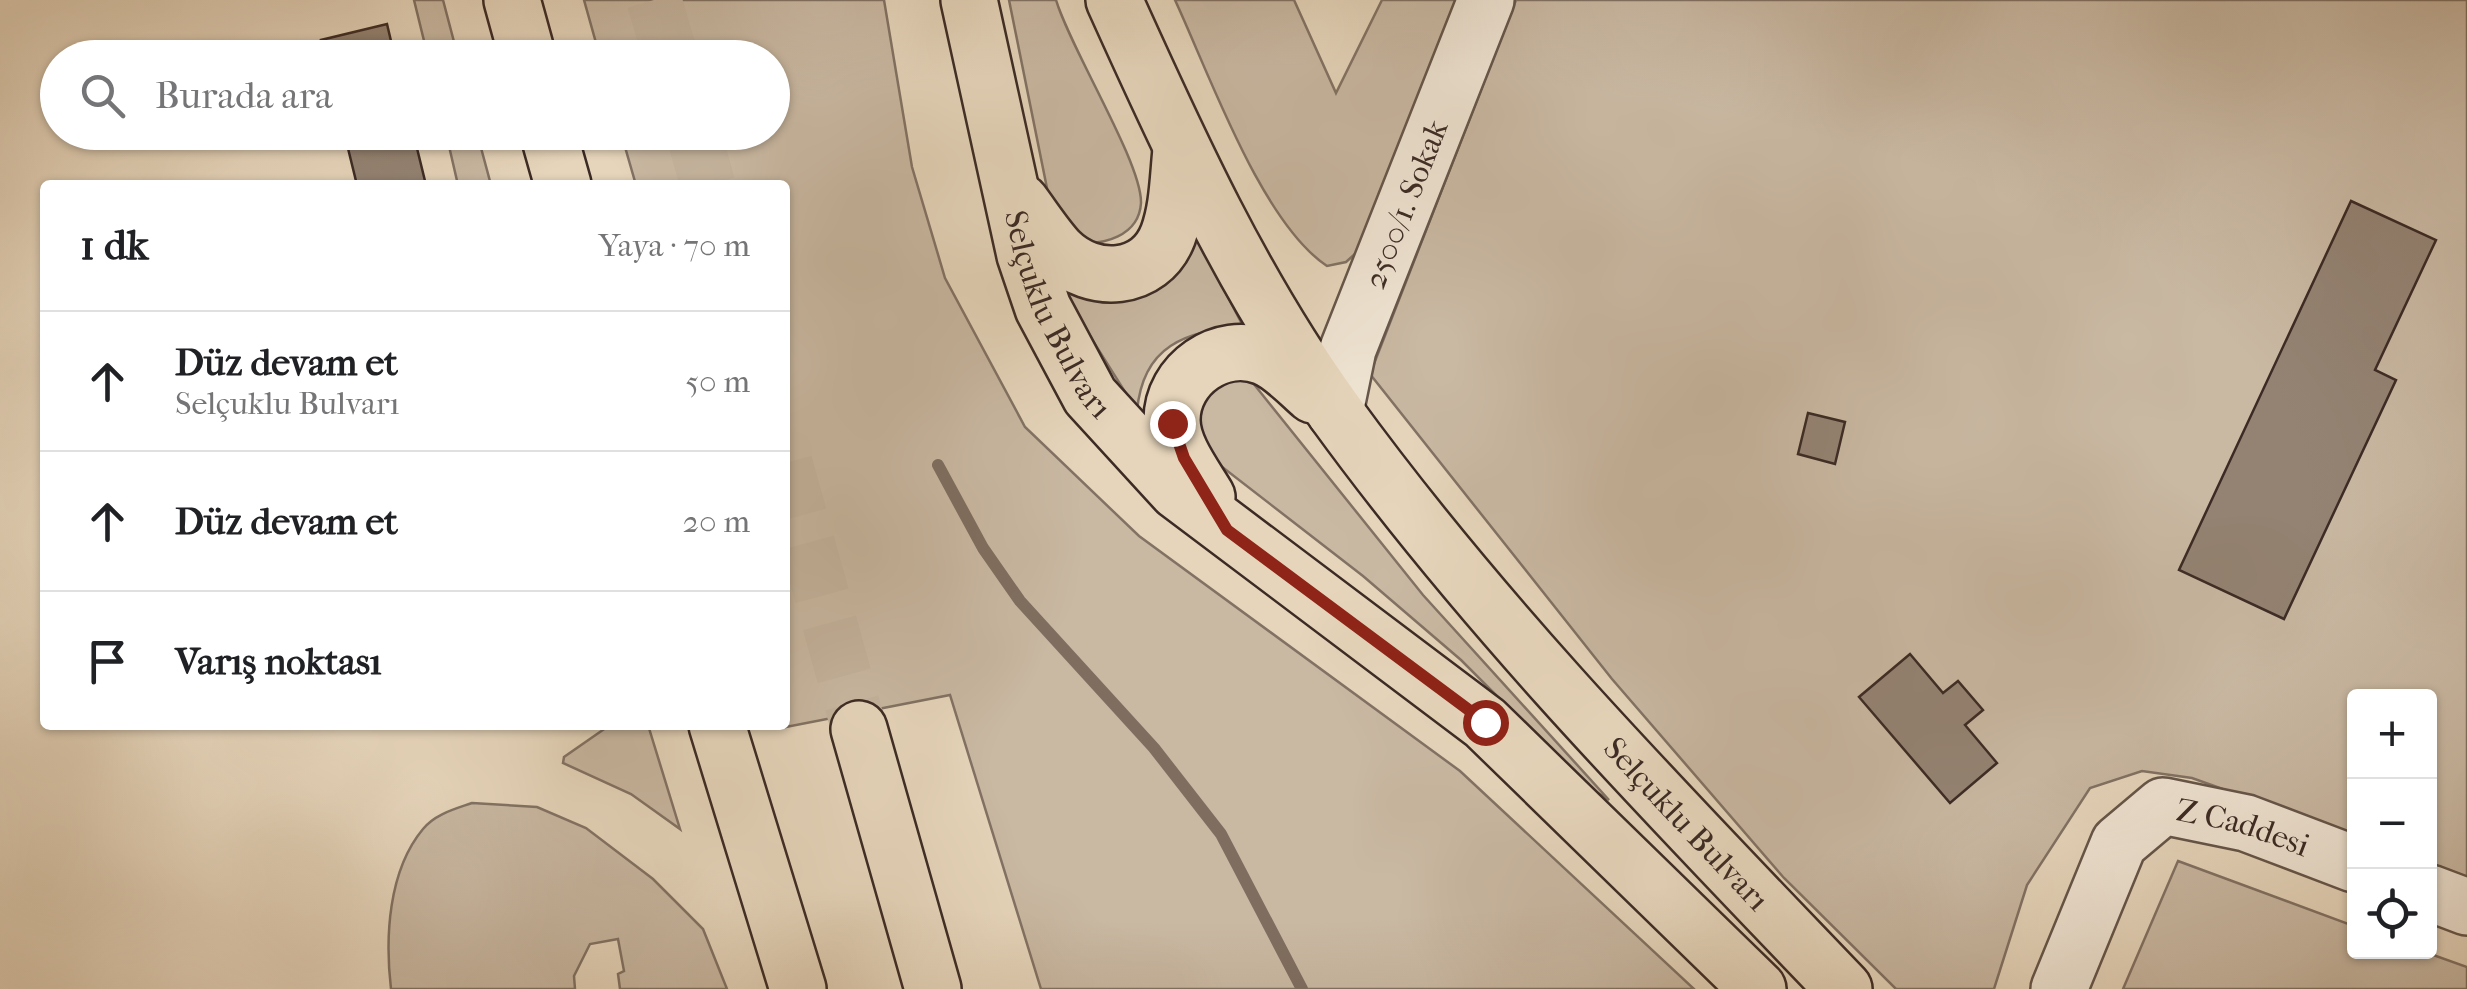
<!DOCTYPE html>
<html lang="tr">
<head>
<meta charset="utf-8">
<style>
	body { margin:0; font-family:"IM FELL French Canon",serif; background:#f2f2f2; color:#202124 }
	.controls { position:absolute; right:30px; bottom:30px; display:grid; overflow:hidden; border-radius:10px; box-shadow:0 2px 8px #0004 }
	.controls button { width:90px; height:90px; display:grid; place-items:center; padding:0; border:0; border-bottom:2px solid #e0e0e0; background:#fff; color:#202124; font:50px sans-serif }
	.stop { position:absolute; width:30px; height:30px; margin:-22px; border:8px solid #8f2418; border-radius:50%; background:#fff }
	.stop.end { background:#8f2418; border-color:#fff; box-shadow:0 2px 10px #0008 }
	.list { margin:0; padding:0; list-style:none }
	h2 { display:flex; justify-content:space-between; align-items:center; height:130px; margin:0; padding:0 40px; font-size:42px }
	h2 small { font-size:32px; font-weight:400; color:#757577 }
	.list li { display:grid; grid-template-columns:65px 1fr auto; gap:30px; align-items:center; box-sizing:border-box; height:140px; padding:0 40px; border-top:2px solid #e0e0e0 }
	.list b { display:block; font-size:38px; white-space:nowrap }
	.list p { margin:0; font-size:32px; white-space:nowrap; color:#757577 }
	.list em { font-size:32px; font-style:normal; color:#757577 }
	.icon { flex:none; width:55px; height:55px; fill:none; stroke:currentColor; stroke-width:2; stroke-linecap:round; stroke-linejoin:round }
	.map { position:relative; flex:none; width:2467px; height:989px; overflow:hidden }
	.search { position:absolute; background:#fff; box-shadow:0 2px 8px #0004; left:40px; top:40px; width:750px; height:110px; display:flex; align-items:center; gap:25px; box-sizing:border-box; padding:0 35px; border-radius:55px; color:#757577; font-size:38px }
	.panel { position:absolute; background:#fff; box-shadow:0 2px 8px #0004; left:40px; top:180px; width:750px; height:550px; border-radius:10px }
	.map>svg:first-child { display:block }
</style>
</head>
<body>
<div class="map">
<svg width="2467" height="989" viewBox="0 0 2467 989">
	<rect width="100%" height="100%" fill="#e6d5bb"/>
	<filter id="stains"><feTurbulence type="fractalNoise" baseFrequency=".002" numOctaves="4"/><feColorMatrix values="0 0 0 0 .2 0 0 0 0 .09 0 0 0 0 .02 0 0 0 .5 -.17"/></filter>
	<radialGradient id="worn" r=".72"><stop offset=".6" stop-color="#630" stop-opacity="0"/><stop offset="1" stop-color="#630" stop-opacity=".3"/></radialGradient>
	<path fill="#c9b8a2" stroke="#827264" stroke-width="2.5" d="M414,0H443L458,57H428Z
		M584,0H884L912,167L945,278L1025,427L1139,536L1460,771L1694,989H1041L950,695L786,727L785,185H636L621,133L772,132V58L600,57Z
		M1009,0H1056C1071,50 1142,163 1141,203C1139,236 1103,246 1076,242L1050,203Z
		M1175,0H1294L1336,93L1382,0H1456L1356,253L1346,262L1327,266C1261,222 1209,73 1175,0Z
		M1516,0H2467V877L2430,863V696H2354V836L2192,778L2142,771L2090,788L2027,885L1994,989H1896L1784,878L1612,679L1370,374Z
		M446,133H477L491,185H458Z
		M1193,230L1243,326C1185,332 1143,345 1137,411L1059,287C1134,326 1150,285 1193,230Z
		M1249,378L1423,595L1609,800L1587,786L1461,660L1363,576L1199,449L1187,400L1214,379Z
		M610,725H648L680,829L631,794L563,763L564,757Z
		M472,803L537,807L586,828L653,879L703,929L727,989H620L618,974L624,971L618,939L590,944L574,976L575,989H391C385,938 388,871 423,829C435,814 455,809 472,803Z
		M2178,861L2354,926V952H2425L2467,967V989H2123Z"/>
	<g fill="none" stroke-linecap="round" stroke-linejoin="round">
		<path stroke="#7f6e60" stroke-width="12" d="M938,465L983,548L1020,601L1154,748L1221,834L1302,989"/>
	</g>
	<path fill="#948373" stroke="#3c2b25" stroke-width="2.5" d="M387,24L395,58H326L321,40Z
		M344,132H413L426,185H357Z
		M2351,201L2436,240L2375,370L2396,380L2284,619L2179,570Z
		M1808,413L1845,422L1835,464L1798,454Z
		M1910,654L1943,693L1958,681L1983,710L1965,725L1997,763L1950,803L1859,697Z"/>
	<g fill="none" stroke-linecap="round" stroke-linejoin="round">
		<path stroke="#c4b39d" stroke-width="55" stroke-dasharray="55 28" stroke-linecap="butt" d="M654,0L671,58
			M693,132L708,185
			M785,463L859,729"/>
		<g stroke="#66564a" stroke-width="60">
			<g id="minor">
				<path id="s1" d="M1335,412L1348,349L1486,0"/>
				<path d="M2430,893L2467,907"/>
				<path id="s2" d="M2059,989L2119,843L2163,806L2246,823L2354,864"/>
			</g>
		</g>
		<g stroke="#3c2b25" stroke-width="60">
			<g id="major">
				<path id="s3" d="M969,0L1025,255L1043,308L1090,396L1177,491L1485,723L1758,989"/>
				<path id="s4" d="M1114,0C1178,142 1243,285 1335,412C1486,620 1667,804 1844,989"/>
				<path d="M1021,202C1033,218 1045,237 1059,252C1092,285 1150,282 1168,235C1178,208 1178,178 1181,150"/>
				<path d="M1207,497C1194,475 1172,447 1172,420C1172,374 1221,340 1264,357C1282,364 1299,383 1313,395"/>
			</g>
		</g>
		<g stroke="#3c2b25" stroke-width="60">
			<path id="highway" d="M512,0L528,58
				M548,132L563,185
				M717,725L798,989
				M859,729L933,989"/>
		</g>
		<use href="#minor" stroke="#efe4d3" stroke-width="55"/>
		<use href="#major" stroke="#e6d5bb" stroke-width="55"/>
		<use href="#highway" stroke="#e6d5bb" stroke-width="55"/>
	</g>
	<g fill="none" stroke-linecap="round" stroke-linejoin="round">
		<path stroke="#8f2418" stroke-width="12" d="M1172,423L1184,458L1227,530L1485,722"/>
	</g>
	<g text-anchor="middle" stroke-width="8" stroke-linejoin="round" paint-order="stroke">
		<g font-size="32" fill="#3c2b25" stroke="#efe4d3">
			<text dy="11" stroke="none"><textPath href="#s1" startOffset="220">2500/1. Sokak</textPath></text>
			<text dy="11" stroke="none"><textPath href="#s3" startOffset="328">Selçuklu Bulvarı</textPath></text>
			<text dy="11" stroke="none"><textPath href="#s4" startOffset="1010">Selçuklu Bulvarı</textPath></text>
			<text dy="11" stroke="none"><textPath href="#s2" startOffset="298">Z Caddesi</textPath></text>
		</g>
	</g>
	<rect width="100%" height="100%" filter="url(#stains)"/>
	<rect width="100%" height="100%" fill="url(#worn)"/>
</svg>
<div class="controls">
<button>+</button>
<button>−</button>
<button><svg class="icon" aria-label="locate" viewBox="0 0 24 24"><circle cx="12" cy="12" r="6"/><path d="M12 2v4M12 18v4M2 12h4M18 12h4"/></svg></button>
</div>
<div class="stop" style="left:1485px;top:722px"></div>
<div class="stop end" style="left:1172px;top:423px"></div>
<div class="search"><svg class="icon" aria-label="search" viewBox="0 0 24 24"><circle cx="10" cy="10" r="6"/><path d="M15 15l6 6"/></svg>Burada ara</div>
<section class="panel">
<h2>1 dk<small>Yaya · 70 m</small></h2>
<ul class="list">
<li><svg class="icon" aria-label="ahead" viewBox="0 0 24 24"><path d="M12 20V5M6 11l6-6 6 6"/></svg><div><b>Düz devam et</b><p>Selçuklu Bulvarı</p></div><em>50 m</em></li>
<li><svg class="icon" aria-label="ahead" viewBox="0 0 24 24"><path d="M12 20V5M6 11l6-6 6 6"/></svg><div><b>Düz devam et</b></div><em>20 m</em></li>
<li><svg class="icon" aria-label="arrive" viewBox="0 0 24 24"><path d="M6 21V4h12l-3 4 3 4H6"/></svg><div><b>Varış noktası</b></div></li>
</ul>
</section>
</div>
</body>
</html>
